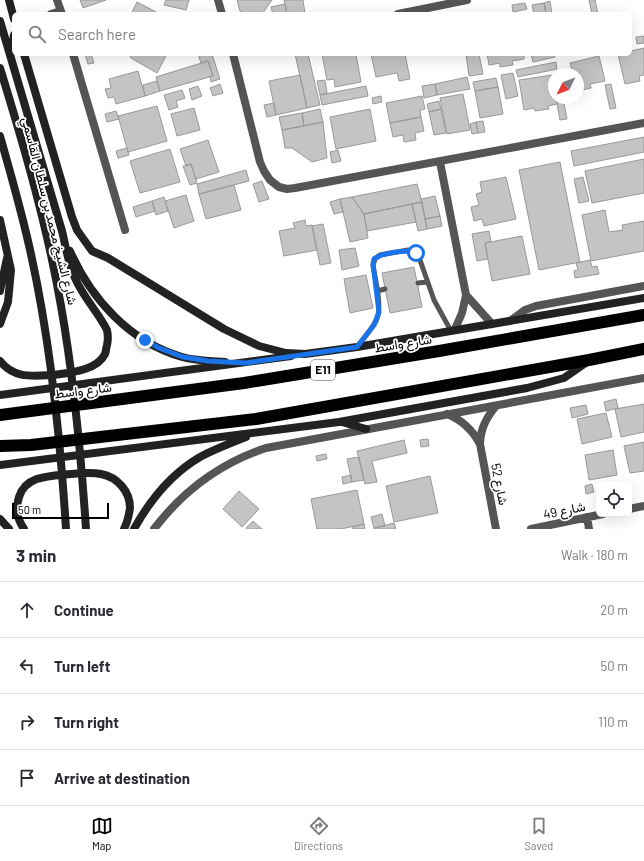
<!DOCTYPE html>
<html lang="en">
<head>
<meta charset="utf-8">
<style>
	body { margin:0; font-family:Barlow,Vazirmatn,sans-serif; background:#f7f7f7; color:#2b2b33 }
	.controls { position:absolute; right:12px; bottom:12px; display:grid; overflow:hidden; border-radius:6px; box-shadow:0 4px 16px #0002 }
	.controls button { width:36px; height:36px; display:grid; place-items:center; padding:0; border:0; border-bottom:1px solid #e1e1e2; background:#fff; color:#2b2b33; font:20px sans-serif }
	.compass { position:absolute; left:548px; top:68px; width:36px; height:36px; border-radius:50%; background:#fff; box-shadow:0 4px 16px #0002; rotate:227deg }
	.scale { position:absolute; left:12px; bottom:10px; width:97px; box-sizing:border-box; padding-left:4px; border:2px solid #000; border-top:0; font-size:11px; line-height:14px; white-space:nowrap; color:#000; -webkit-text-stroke:3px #fff; paint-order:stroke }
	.stop { position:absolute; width:12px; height:12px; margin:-9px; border:3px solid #1a73e8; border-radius:50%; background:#fff }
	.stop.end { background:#1a73e8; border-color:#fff; box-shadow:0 1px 4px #0008 }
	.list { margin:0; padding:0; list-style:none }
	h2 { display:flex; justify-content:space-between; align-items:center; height:52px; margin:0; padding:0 16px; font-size:17px }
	h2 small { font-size:13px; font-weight:400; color:#7c7c81 }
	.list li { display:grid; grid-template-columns:26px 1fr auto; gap:12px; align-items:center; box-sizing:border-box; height:56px; padding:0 16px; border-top:1px solid #e1e1e2 }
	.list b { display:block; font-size:15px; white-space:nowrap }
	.list em { font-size:13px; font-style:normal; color:#7c7c81 }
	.icon { flex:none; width:22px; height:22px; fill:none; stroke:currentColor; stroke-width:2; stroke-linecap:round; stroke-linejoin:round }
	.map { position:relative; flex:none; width:644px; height:529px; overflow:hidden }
	.search { position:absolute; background:#fff; box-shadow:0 4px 16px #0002; left:12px; right:12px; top:12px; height:44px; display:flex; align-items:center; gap:10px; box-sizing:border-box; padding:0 14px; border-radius:6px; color:#7c7c81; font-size:15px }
	.sheet { height:276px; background:#fff }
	nav { display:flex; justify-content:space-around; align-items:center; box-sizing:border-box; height:56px; border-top:1px solid #e1e1e2; background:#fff; font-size:11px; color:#7c7c81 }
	nav a { display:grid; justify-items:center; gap:2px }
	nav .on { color:#000 }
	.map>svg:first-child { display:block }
</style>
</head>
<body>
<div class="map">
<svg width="644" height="529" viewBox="0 0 644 529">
	<rect width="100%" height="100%" fill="#fff"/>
	<path fill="#c4c4c4" stroke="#999" d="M80,0H106L83,8Z
		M166,0H189L186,10L164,5Z
		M237,0H272L262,14H244L240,11Z
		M284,0H303L305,14H287Z
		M589,0H595L598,14H592Z
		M550,1L552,14H546L544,3Z
		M137,2L160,14H131Z
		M525,3L527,9L513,12L512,5Z
		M544,3L546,14H534L532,5Z
		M285,4L287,14H273L271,7Z
		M644,36V43L637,44L636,37Z
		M644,48V75L639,76L640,81L625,84L618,54H630V51Z
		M85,54H91L94,63L88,64Z
		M129,54H167L157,73L131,58Z
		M198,54H212L220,79L211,82L210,76H213L208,61L201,63Z
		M295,54H308L320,105L307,108Z
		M322,54H356L361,82L335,87L334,79L327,80Z
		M371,54H405L410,79L399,81L397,73L376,77Z
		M466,54H479L483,74L469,76Z
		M487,54H524V59L512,61L513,65L500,67V63L489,65Z
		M531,54H554L555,57L533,62Z
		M599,56L605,81L590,84L591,88L578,91V74H573L570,63Z
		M208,61L213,76L160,91L156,77Z
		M556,62L557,69L518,77L516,70Z
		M138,71L145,96L116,104L114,97L108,98L105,89L111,88L109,79Z
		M513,73L518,96L506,99L501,75Z
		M300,75L307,108L276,115L269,81Z
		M552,75L554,98H556L557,104L548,106L549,109L535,111L534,108L524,110L519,80Z
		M467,77L470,89L437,95L435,84Z
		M496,78L498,87L475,91L473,82Z
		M325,80L327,93L320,95L317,81Z
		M157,81L160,91L145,96L143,85Z
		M220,84L223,93L213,96L210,88Z
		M435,84L437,95L424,98L422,86Z
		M611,84L616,108L610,109L605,85Z
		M198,86L202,96L192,100L189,89Z
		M366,86L368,96L322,105L320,95Z
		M498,87L503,114L480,118L475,91Z
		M182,90L185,98L176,101L178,107L169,110L164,95Z
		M463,94L470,130L447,134L440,98Z
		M381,96L382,102L373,104L372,98Z
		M422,96L425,109L420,110L421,117L390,123L386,103Z
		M556,98H563L567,119L560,120Z
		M439,101L441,109L429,112L427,104Z
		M274,103L276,115L267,117L264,105Z
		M157,106L167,141L128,152L118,116Z
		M194,108L200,130L177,136L171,114Z
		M320,109L323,122L304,126L302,113Z
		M370,109L376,141L336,149L330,117Z
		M441,109L446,133L434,135L429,112Z
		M116,111L119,119L107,122L105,114Z
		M302,113L304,126L282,130L279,117Z
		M421,117L424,131L415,133L416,140L404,142L403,135L393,137L390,123Z
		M483,121L485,132L478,133L476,122Z
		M323,122L327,158L312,162L292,148H285L282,130Z
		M476,122L478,133L472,134L470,124Z
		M644,137V152L574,166L571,151Z
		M208,140L219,172L196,179L191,164L186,166L180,149Z
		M127,148L129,155L118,158L116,151Z
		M170,149L180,182L140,193L130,161Z
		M338,150L341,161L332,163L330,152Z
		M644,159V193L592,203L585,171Z
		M560,162L580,262L539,270L519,170Z
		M191,164L197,183L190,185L183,166Z
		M246,170L249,181L199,194L197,184Z
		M506,177L516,219L484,226L482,219L474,221L471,207L479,205L476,194L482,192L480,182Z
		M583,177L589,201L579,203L574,179Z
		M262,181L269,199L259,202L253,184Z
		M417,184L422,202L412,204L364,214L352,197Z
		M234,185L241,210L206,219L199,194Z
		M186,195L194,221L174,228L165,201Z
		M435,196L440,216L425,219L421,199Z
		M164,197L168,211L156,215L152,201Z
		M352,197L364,214L368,238L350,242L340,199Z
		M340,199L343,212L334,214L330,202Z
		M152,201L155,211L136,217L133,207Z
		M422,202L427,229L418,231L412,204Z
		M412,204L416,222L367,231L364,214Z
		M605,210L609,232L623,230L622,225L644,221V251L591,261L582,215Z
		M440,216L442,226L427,229L425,219Z
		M305,220L306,226L312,225L317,250L284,256L279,231L295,228L293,223Z
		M323,224L331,263L320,265L312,226Z
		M489,231L491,242L485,243L488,259L477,261L472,234Z
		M522,236L530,274L492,281L485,243Z
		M355,248L359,266L342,270L339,250Z
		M590,260L592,267L597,266L599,274L575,278L574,271L578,270L576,263Z
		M414,267L422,307L390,313L382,273Z
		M366,275L373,308L350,313L344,279Z
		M616,399L618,408L606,411L604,402Z
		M644,404V432L621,437L615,409Z
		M586,405L588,414L572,418L570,408Z
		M606,413L612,437L582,444L577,419Z
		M428,439L429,446L421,447L420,440Z
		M404,440L407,453L372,461L377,482L365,484L357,451Z
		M644,442V471L630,473L624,446Z
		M613,450L617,475L589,480L585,455Z
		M326,454L327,459L317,461L316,456Z
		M359,457L364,480L352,482L347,459Z
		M351,475L352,482L343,484L342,477Z
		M430,476L438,513L394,522L386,486Z
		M592,484L594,492L586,494L585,486Z
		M357,490L364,524L341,529H317L311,499Z
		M239,491L259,509L242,527L223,509Z
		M382,514L385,526L374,528L371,517Z
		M253,521L262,529H247L246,528Z
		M394,523L396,529H374V528Z
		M364,524L365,529H353L352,527Z"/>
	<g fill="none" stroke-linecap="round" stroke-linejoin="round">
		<path stroke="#555" stroke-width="5" d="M418,283L427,282
			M377,291L385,289
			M357,347C363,339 371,330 376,321C383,308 375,279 373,265L375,259L380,255L408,250L416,253L420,260L434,300L451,331"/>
		<path stroke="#555" stroke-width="8" d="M57,0L62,14
			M218,0L222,14
			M51,14L61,11
			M398,14L467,0
			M73,54L125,230
			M233,54L260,162L264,171L270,180L279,187L287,189L295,188L644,123
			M440,162L466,295L462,313L455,329
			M466,295L492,324
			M510,321L525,310L536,306L644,286
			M447,414C462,420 472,429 480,444L496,529
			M480,443C481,428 486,418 496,406
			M629,509L644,506
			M587,517L589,529
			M154,529C183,491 221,463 266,448L644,378
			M531,529L603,514"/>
		<path stroke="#222" stroke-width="8" d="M9,0L14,19
			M0,21L62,231C66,247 68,264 75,278C83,297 98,312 107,330C108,335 108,341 107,345C106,348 106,352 105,354C97,371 68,373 53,375C32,376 14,379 0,361
			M11,53L14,35
			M24,54L72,217L77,230L92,251L108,258L224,329L259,346L286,353L305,354L357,347L644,298
			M0,68C24,146 47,225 61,306C74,379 81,455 86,529
			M0,136C10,171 20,206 28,241C50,335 60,433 66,529
			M0,220L11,270L8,302L0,324
			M70,251C91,299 130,342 182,357C196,361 211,361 225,362
			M0,291L7,258
			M0,395L291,356
			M342,422L366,429
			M0,465L339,422L527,388L564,378L587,362
			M0,519L9,529
			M24,529C17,518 15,510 19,497C26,475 51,476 71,474C81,473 91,472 101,474C117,477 130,491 130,508C129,515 127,523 124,529
			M134,529C150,500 171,474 200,457C215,449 231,443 246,437"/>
		<path stroke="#000" stroke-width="12" d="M0,415L244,383L439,351L644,315
			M0,446L31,445L256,419L589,360L644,349"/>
	</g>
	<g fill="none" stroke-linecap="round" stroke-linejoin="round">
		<path stroke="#1a73e8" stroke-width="5" d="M145,340L159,348L183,357L208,361L246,363L357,347L374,325L379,312L373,264L374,259C381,253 408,249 416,253"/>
	</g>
	<g text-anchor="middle" stroke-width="3.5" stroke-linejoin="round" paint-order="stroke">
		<rect fill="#fff" stroke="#4c4c4c" stroke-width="1" x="311" y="360" width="24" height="20" rx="3"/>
		<g font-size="12" font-weight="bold" fill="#000">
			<text x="323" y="374">E11</text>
		</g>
		<g font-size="13" fill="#000" stroke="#fff">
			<text transform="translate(50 211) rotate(76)" y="5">شارع الشيخ محمد بن سلطان القاسمي</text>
			<text transform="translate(403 343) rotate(-9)" y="5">شارع واسط</text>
			<text transform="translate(83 390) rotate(-7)" y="5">شارع واسط</text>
			<text transform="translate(500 484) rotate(79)" y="5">شارع 52</text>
			<text transform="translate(564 510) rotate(-12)" y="5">شارع 49</text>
		</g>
	</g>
</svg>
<div class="controls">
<button><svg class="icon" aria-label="locate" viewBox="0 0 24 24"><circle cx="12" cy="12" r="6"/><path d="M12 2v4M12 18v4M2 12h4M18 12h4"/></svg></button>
</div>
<svg class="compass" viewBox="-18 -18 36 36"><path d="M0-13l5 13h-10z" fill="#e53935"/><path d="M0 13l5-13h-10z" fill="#7c7c81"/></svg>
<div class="scale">50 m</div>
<div class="stop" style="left:416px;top:253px"></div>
<div class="stop end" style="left:145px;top:340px"></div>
<div class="search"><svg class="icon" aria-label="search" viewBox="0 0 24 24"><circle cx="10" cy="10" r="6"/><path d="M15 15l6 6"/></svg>Search here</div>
</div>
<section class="sheet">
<h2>3 min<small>Walk · 180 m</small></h2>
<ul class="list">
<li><svg class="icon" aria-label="ahead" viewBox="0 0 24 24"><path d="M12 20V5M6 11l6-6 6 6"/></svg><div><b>Continue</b></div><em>20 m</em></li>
<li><svg class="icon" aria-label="left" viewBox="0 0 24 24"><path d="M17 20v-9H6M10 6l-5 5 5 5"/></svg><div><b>Turn left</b></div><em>50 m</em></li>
<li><svg class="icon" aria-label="right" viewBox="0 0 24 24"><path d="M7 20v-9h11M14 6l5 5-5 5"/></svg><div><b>Turn right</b></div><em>110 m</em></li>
<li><svg class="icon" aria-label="arrive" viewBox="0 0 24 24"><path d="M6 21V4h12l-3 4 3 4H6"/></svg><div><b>Arrive at destination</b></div></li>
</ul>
</section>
<nav>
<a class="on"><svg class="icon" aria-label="map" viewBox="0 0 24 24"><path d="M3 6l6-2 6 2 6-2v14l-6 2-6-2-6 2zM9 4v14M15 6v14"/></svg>Map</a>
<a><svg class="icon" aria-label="directions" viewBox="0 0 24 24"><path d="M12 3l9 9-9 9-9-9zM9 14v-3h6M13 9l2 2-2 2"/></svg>Directions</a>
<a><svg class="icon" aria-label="saved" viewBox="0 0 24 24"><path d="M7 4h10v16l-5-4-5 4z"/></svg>Saved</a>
</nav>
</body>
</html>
